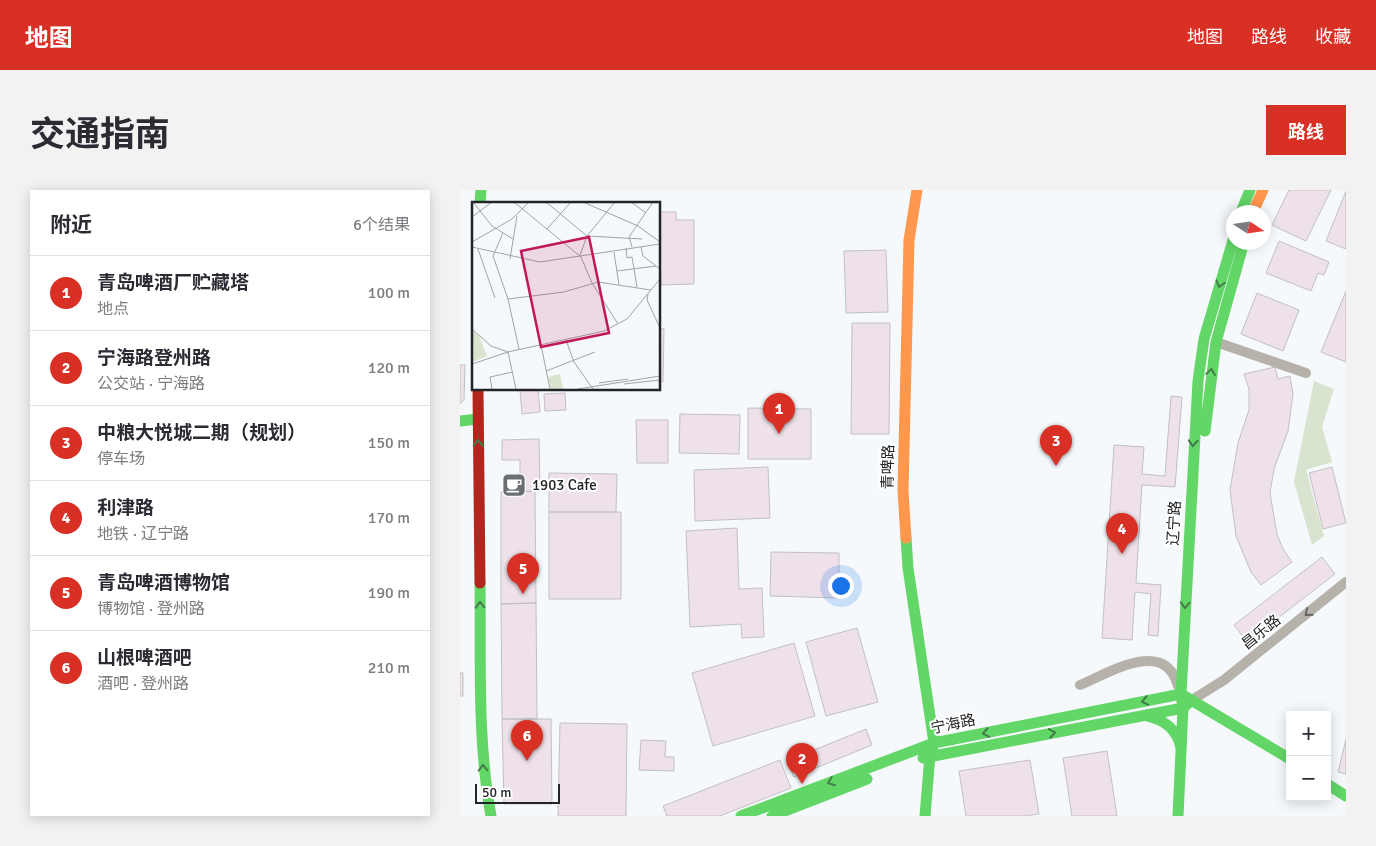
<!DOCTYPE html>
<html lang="zh">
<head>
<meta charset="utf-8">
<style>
	body { margin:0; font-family:Signika,"Noto Sans SC",sans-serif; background:#f2f2f3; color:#2b2b33 }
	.controls { position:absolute; right:15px; bottom:15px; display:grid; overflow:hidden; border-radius:0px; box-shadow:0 2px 12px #0003 }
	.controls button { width:45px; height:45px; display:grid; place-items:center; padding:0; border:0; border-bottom:1px solid #e1e1e2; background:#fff; color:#2b2b33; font:25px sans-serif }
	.compass { position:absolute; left:766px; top:15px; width:45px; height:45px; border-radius:50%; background:#fff; box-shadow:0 2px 12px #0003; rotate:102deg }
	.scale { position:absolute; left:15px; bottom:12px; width:85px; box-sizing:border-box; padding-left:5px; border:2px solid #222427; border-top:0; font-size:14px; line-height:18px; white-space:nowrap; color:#222427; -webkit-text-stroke:4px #fff; paint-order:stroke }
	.you { position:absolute; left:380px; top:395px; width:18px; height:18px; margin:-12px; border:4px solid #fff; border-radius:50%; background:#1a73e8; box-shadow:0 0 0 8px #1a73e833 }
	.badge { display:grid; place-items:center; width:32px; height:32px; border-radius:50%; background:#d93025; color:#fff; font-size:16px; font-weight:700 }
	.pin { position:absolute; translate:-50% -41px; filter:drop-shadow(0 1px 2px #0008) }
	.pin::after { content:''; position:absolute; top:26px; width:18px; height:15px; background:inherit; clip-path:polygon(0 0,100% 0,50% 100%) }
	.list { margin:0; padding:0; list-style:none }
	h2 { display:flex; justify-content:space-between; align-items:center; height:65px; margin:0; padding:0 20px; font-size:21px }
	h2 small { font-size:16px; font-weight:400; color:#7c7c81 }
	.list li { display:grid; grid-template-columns:32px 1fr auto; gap:15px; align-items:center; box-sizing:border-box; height:75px; padding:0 20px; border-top:1px solid #e1e1e2 }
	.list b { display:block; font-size:19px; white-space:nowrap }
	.list p { margin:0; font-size:16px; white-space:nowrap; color:#7c7c81 }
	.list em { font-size:16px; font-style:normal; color:#7c7c81 }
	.map { position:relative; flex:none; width:886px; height:626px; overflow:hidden; border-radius:0px }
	header { display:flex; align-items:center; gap:30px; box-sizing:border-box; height:70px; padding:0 25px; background:#d93025; color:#fff }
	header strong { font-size:24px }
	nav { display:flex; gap:28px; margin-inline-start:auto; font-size:18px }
	.intro { display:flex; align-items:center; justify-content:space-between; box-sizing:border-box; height:120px; padding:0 30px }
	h1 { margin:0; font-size:35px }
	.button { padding:12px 22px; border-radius:0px; background:#d93025; color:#fff; font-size:18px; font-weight:700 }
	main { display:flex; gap:30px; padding:0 30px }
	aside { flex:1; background:#fff; border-radius:0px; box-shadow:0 2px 12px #0003 }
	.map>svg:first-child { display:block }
</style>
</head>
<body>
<header>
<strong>地图</strong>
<nav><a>地图</a><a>路线</a><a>收藏</a></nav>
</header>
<div class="intro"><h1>交通指南</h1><a class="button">路线</a></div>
<main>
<aside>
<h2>附近<small>6个结果</small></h2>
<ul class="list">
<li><span class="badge">1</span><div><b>青岛啤酒厂贮藏塔</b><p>地点</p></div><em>100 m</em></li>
<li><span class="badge">2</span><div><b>宁海路登州路</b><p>公交站 · 宁海路</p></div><em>120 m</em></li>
<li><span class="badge">3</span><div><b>中粮大悦城二期（规划）</b><p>停车场</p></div><em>150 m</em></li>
<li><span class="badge">4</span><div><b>利津路</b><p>地铁 · 辽宁路</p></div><em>170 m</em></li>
<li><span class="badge">5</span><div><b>青岛啤酒博物馆</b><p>博物馆 · 登州路</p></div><em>190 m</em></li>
<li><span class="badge">6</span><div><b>山根啤酒吧</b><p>酒吧 · 登州路</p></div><em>210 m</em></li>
</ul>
</aside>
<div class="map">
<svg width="886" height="626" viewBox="0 0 886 626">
	<rect width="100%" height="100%" fill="#f6f9fc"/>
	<path fill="#d8e4cf" d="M854,191L874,199L862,237L872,272L846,280L864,346L852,355L834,292Z"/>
	<path fill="#eee1e9" stroke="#c1c0c2" d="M829,0H871L846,51L812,35Z
		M886,1V59L866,51Z
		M199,22H216V30H234V94L201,95Z
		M819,51L869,72L864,85L858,83L851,101L806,83Z
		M426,60L428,122L386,123L384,61Z
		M886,101V172L861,162Z
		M797,103L839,120L823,161L781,144Z
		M392,133H430L429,244H391Z
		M199,138L204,139L203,192L199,191Z
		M0,175H5L4,210L0,214Z
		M815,177L818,189L830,186L833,204L828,241L814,279L810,303L817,344L823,359L832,372L801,395L791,382L776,346L770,300L778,253L789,220V199L784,184Z
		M78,199L80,222L62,224L60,200Z
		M105,203L106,220L85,221L84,204Z
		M711,206L722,207L715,297L682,295L676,393L701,395L698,446L688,445L691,404L675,402L672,450L642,448L654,255L684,257L682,284L705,286Z
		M288,218L351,219V269H288Z
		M220,224L280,225L279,264L219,263Z
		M176,230H208V273H177Z
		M79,249L80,301L50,302L49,290H60V270H42V250Z
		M308,277L310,328L235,331L234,280Z
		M872,277L886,333L863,339L849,283Z
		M89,283L157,284L156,322H89Z
		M75,301L76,413L41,414V302Z
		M89,322H161V409H89Z
		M277,338L279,399L302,398L304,447L282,448L281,434L230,437L226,341Z
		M311,362L379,363V408L310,406Z
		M862,367L875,384L787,452L774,435Z
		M76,413L77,529H42L41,414Z
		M397,438L418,512L366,526L346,452Z
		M334,453L355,526L253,556L232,483Z
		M0,483H3V506H0Z
		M42,529H91L92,614H44Z
		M100,533L167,534L166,626H98Z
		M406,539L412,555L334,587L327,571Z
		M886,549V584L878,582Z
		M181,550L206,551L205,567H214V581L179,580Z
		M647,561L657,626H612L603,568Z
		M320,570L331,598L260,626H207L203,616Z
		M570,570L579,624L564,626H506L499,581Z"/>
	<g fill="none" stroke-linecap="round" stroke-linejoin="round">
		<path stroke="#b6b2aa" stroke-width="10" d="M756,152L846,183
			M620,495C649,483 705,447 718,496
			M732,510L764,490L886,392"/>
		<path stroke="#63d668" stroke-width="11" d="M20,14L21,0
			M781,22L790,0
			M0,231L18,229
			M745,241L756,152L784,52
			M446,348L448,378L474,553L470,565L465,626
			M20,393C21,470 17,549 31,626
			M687,526C705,530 717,539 721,558
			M463,568L723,518L732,510
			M867,594L886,606
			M281,626L474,553L721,504L830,569
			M312,626L407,589
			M718,626L723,518L721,504L738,191L744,149L774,47"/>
		<path stroke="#ff974d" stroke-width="11" d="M793,22L803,0
			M446,348L443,301L449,50L457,0"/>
		<path stroke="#b3261e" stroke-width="11" d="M18,199L20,393"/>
	</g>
	<defs><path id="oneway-chevron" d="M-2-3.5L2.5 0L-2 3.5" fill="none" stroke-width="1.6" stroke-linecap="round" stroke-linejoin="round" transform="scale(1.25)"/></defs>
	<g stroke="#427d48">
		<use href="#oneway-chevron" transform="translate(760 94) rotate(106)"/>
		<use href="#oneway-chevron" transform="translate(751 182) rotate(-82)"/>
		<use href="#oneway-chevron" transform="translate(18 253) rotate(-91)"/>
		<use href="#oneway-chevron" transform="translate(733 253) rotate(93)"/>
		<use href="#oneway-chevron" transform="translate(20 415) rotate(-91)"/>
		<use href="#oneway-chevron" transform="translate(725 415) rotate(93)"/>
		<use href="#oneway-chevron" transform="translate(685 511) rotate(169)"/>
		<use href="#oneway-chevron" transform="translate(526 543) rotate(169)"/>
		<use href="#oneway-chevron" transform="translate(592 543) rotate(-10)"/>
		<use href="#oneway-chevron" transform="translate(23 578) rotate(-92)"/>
		<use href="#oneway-chevron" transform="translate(371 592) rotate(159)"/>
	</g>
	<use stroke="#656462" href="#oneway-chevron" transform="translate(848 423) rotate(141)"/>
	<defs>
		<g id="cafe-square" transform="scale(1.25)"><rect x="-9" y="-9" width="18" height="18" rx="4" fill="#6c6f72" stroke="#fff"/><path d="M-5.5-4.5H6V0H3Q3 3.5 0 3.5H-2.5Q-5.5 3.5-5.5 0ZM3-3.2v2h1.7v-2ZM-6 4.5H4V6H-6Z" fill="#fff"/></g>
	</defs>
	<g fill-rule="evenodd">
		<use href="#cafe-square" x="54" y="295"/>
	</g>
	<g text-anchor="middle" stroke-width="4" stroke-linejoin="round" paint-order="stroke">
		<g font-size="15" fill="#222427" stroke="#fff">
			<text transform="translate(428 277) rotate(-89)" y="5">青啤路</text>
			<text transform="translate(714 333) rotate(-87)" y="5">辽宁路</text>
			<text transform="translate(801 442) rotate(-39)" y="5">昌乐路</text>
			<text transform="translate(493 534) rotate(-12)" y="5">宁海路</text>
		</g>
		<g font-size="15" fill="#222427" stroke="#fff" text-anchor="start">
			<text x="72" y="300">1903 Cafe</text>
		</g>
	</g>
	<g transform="translate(12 12)">
		<rect width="188" height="188" fill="#f6f9fc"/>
		<path d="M0,128L7,134L15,154L0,160ZM88,172L91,187H79L76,175Z" fill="#d8e4cf"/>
		<path fill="none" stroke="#a1a4a7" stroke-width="1" d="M1,0L20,24L41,37M42,0L109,55L120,81L146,122M74,0L115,34L170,37M111,0L166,24L188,40M159,0L174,11M0,15L20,0M75,27L99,0M31,31L21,54L36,97L47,147M0,40L40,17L57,0M0,45L68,60L188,42M160,45L157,35L181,0M169,45L171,54L188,67M154,46L155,56L160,55L165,85M6,47L23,96M142,50L147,83M108,53L115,34L143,0M38,57L45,14M145,69L184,64M176,92L175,98L188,126M36,97L92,90L126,80L179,88M0,127L19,144L36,150L132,129L155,117L188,77M94,138L102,160L121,187M69,143L78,187M0,162L36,150L44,187M74,169L123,150M127,181L156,177M152,182L188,178M20,187L18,175L41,170M106,187L188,174"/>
		<path fill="#c2185b" fill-opacity="0.15" stroke="#c2185b" stroke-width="2.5" d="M117,35L137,131L69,145L49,49Z"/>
		<rect width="188" height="188" fill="none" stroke="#222427" stroke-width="2.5"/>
	</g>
</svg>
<div class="controls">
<button>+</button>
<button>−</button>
</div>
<svg class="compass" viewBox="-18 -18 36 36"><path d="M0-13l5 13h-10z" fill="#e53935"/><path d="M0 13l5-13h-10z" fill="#7c7c81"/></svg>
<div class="scale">50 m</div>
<div class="you"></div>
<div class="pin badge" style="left:319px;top:244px">1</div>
<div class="pin badge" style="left:342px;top:594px">2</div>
<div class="pin badge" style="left:596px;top:276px">3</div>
<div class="pin badge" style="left:662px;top:364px">4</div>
<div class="pin badge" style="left:63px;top:404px">5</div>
<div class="pin badge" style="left:67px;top:571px">6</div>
</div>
</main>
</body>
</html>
